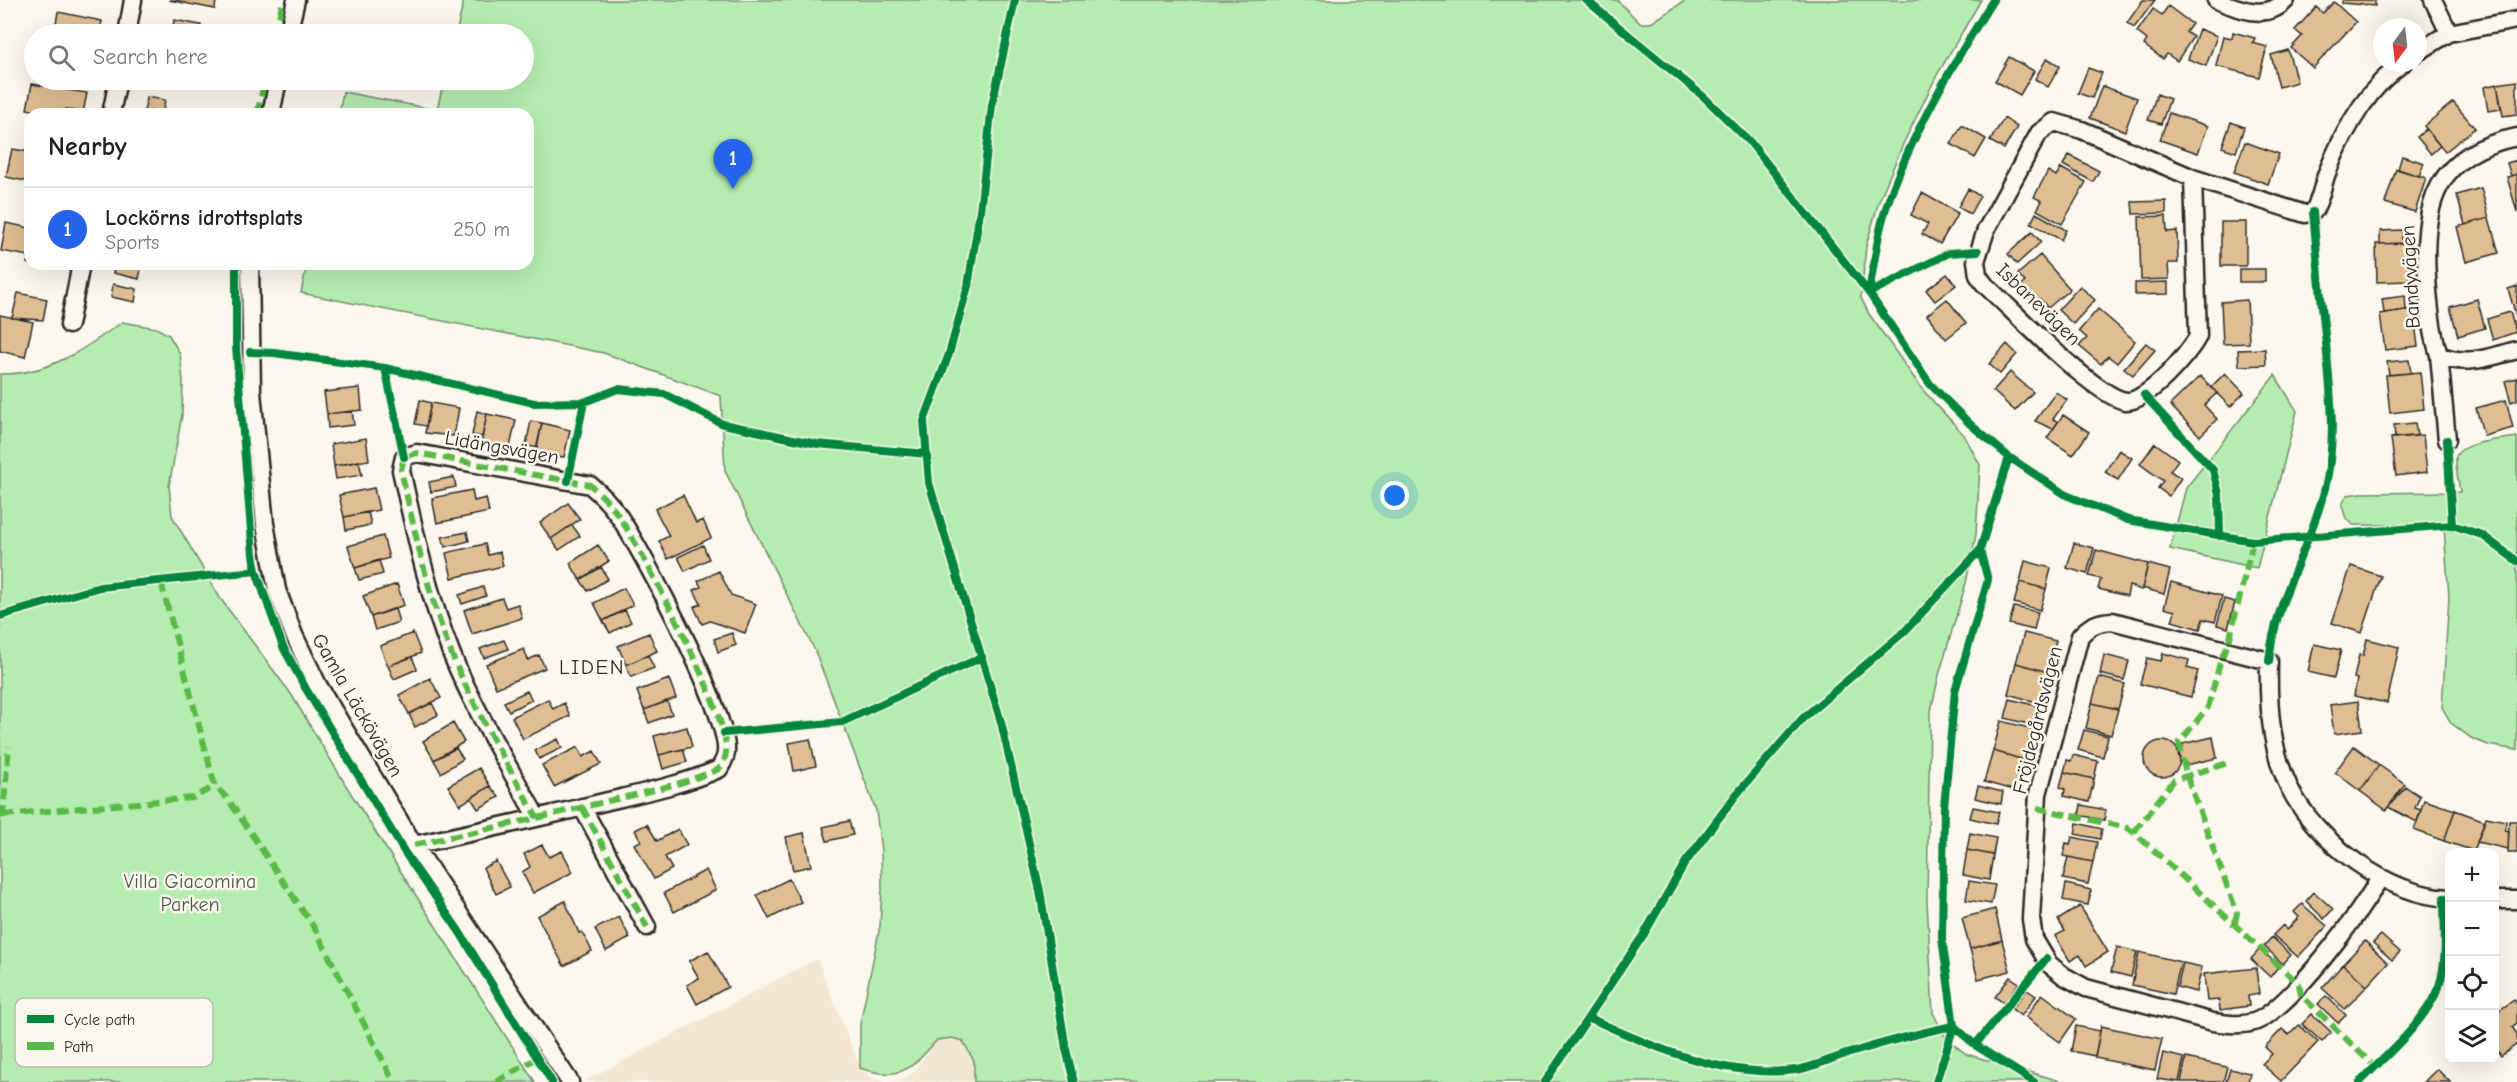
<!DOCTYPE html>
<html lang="en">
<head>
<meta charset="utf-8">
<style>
	body { margin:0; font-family:"Comic Neue",sans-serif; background:#f2f2f2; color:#222 }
	.controls { position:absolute; right:18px; bottom:18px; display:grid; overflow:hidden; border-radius:12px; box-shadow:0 6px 24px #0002 }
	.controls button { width:54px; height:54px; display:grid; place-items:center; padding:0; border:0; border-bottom:2px solid #e0e0e0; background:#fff; color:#222; font:30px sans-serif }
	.compass { position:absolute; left:2373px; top:18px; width:54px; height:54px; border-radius:50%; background:#fff; box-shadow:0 6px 24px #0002; rotate:195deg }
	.you { position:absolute; left:1395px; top:496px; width:21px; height:21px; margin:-15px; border:4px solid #fff; border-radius:50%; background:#1a73e8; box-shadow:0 0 0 9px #1a73e833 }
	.badge { display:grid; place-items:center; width:39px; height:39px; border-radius:50%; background:#2563eb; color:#fff; font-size:20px; font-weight:700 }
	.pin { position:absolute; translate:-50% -50px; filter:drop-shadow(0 2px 3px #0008) }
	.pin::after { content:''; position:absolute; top:32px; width:21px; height:18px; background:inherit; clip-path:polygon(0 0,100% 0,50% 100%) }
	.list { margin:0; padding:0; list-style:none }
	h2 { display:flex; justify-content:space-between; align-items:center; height:78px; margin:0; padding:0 24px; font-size:26px }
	h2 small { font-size:20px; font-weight:400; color:#767676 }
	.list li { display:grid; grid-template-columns:39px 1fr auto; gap:18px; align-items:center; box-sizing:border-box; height:84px; padding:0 24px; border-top:2px solid #e0e0e0 }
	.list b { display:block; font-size:22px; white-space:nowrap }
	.list p { margin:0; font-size:20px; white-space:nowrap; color:#767676 }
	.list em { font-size:20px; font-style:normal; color:#767676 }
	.icon { flex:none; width:33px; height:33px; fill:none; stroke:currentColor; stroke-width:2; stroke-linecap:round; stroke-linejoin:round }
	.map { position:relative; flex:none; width:2517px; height:1082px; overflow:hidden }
	.search { position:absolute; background:#fff; box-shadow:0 6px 24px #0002; left:24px; top:24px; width:510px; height:66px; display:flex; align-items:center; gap:15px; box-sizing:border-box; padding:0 21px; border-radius:33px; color:#767676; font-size:22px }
	.panel { position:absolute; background:#fff; box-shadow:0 6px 24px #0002; left:24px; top:108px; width:510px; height:162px; border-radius:18px }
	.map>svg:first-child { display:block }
</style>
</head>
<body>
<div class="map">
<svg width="2517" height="1082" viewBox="0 0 2517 1082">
	<rect width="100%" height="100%" fill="#fbf7ec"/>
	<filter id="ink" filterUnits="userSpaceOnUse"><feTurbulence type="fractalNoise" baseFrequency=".0167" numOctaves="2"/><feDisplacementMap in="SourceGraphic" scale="12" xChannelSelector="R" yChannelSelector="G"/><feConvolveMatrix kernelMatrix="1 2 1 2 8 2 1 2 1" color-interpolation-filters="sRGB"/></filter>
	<g filter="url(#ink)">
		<path fill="#f3e6d1" d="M817,959L860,1068L872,1078L885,1082H588L587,1080Z
			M952,1038L963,1041L974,1061V1082H892L902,1080L914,1072L937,1040Z"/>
		<path fill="#b5edb0" stroke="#708c6e" stroke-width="1.5" d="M464,0H1617L1640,23H1651L1686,0H1981L1937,75L1904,142L1879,201L1866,246L1861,298L1869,314L1922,389L1964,435L1980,465L1976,535L1966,583L1939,675L1930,715L1927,901L1933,1013L1946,1038L1966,1054L2064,1082H974V1061L963,1041L952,1038L937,1040C912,1068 901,1082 860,1068V1024L880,926L882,889L881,851L876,810L815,651L725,471L721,396L604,353L301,293L307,264H528V114H339L343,92L437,110L444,80H524V34H456Z
			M122,322L156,328L169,335L180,354L183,381L182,415L169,486L172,516L220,598L291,694L350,792L535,1082H0V374C48,375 85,349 122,322Z
			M2275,375L2297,411L2257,568L2170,549L2186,488Z
			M2517,437V750L2488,745L2471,738L2451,723L2442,707L2449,597L2444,528L2434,525H2353L2345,516L2342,505L2347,495L2361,493L2460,492C2459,482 2455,469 2456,458C2457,442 2504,439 2517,437Z"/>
		<path fill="#e0be92" stroke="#2b2b2b" stroke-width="1.5" d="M169,0H216L215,9Z
			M2143,0H2155L2134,28L2127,23Z
			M2342,0H2375V6L2342,3Z
			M2334,2L2356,22L2313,68L2291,48L2302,36L2295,30L2316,7L2323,13Z
			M2168,6L2192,24L2186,32L2193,37L2177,61L2167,54L2163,59L2144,45L2147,40L2137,32L2153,9L2162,15Z
			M58,12L102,21L99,34H54Z
			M174,20L201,25L199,34H172Z
			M2199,29L2217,36L2206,66L2188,59Z
			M2233,32L2255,38L2253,43L2267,47L2259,77L2216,66L2223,36L2232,38Z
			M2288,50L2297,82L2279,87L2271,55Z
			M2009,57L2034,71L2020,95L1995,81Z
			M2047,58L2060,66L2048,87L2035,79Z
			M2088,68L2102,73L2092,98L2078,93Z
			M2517,81V114L2503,116L2497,84Z
			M32,84L87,93L83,113L66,109L65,114H50L27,109Z
			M2497,84L2501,109L2488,111L2484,87Z
			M2102,86L2137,98L2125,131L2090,118Z
			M2157,94L2170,99L2161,124L2148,120Z
			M147,97L165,100L163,111H144Z
			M2453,102L2475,128L2445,152L2424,126Z
			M190,109L204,112V114H189Z
			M2169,113L2208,126L2198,153L2160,140Z
			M2004,118L2017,127L2004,149L1990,141Z
			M2231,122L2244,127L2236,152L2222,147Z
			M1962,125L1986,139L1975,158L1951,144Z
			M2426,129L2440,146L2431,154L2417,137Z
			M2245,142L2279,154L2268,184L2234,172Z
			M12,149L30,152V182L6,177Z
			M2069,155L2099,171L2093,182L2063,165Z
			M2402,156L2424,163L2419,176L2398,169Z
			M2517,160V174L2511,176L2507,163Z
			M2061,168L2086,182L2062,224L2037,210L2042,201L2034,197L2048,171L2056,176Z
			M2396,169L2426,178L2415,212L2385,203Z
			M2517,174V212L2507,177Z
			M2481,188L2489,218L2465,225L2457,195Z
			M1968,189L1980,196L1970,214L1958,207Z
			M1922,193L1958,213L1940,244L1922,234L1928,224L1911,215Z
			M2166,201V213L2133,214L2132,202Z
			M2036,213L2066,230L2061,240L2031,223Z
			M2166,216L2167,232L2177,231L2178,263H2168L2169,279L2141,280L2139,217Z
			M2489,218L2499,253L2466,262L2457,227Z
			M2221,222H2246V266H2221Z
			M6,223L30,228V264L27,263L29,256L1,251Z
			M2402,230V243L2380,244V231Z
			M2032,232L2041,242L2017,264L2008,254Z
			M2409,243L2410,281L2377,282L2376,244Z
			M2040,255L2070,289L2048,308L2040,299L2035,304L2019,287L2025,282L2018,274Z
			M115,264H142L139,279L113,273Z
			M2239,269H2265V282H2239Z
			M1947,274L1956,285L1935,301L1926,290Z
			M2168,282V294L2135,295V283Z
			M113,284L137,289L135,302L111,297Z
			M2080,286L2095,300L2073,324L2058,310Z
			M2517,286V319L2508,289Z
			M18,293L47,299L43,320L12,318Z
			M2405,296L2406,310L2384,313L2382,299Z
			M1947,299L1966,323L1946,339L1927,315Z
			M2477,299L2485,328L2458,336L2450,307Z
			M2247,300L2249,343L2223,344L2221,302Z
			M2098,309L2135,341L2117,363L2108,356L2101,364L2079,346L2087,338L2079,331Z
			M2413,309L2418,346L2385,350L2380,314Z
			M2510,312L2516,332L2493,340L2487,319Z
			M0,315L33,322L25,357L0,351Z
			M2146,343L2155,350L2133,375L2124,368Z
			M2007,344L2017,354L2000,374L1989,364Z
			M2265,349L2266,365L2239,366L2238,350Z
			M2409,360L2411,373L2389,375L2387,362Z
			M2010,372L2033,392L2015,411L1993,391Z
			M2420,372L2424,409L2390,413L2386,375Z
			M2225,373L2244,393L2230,407L2211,387Z
			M2200,376L2217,393L2204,405L2217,419L2200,436L2170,405Z
			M2517,378V400L2511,402L2505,381Z
			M360,388L362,410L327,414L324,392Z
			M2056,392L2067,400L2053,419L2058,422L2053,429L2035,421Z
			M420,400L431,403L426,426L415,424Z
			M2506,400L2513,428L2484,436L2476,408Z
			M431,403L459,408L454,436L425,433Z
			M352,411L354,425L328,428L327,414Z
			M477,411L487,414L482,437L472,435Z
			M487,414L516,420L510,447L481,444Z
			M2063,415L2089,432L2073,455L2047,438Z
			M531,421L542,423L537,448L526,445Z
			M542,423L570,430L564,457L535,454Z
			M2415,423L2417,436L2395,438L2394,425Z
			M2423,435L2427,472L2396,476L2391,438Z
			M366,438L369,460L334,466L331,444Z
			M2155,443L2178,460L2170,471L2181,478L2169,496L2158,488L2163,481L2140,464Z
			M2119,450L2132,458L2118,480L2105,472Z
			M359,461L362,475L336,479L334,466Z
			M454,477L456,487L431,492L429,482Z
			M374,488L379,510L344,517L339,495Z
			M472,490L474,501L486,498L489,512L437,523L432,498Z
			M683,495L696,523L703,520L711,538L668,559L659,541L669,536L655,509Z
			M568,503L580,519L551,539L540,523Z
			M368,512L371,525L346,530L344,517Z
			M572,525L580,536L559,550L551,539Z
			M467,532L469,541L445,547L442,537Z
			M383,536L389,558L355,568L348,546Z
			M2074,543L2094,548L2087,574L2067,568Z
			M485,544L488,555L500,552L503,566L452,578L446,553Z
			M598,545L609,561L580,580L570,563Z
			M703,545L709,559L685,571L678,557Z
			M2096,550L2148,564L2142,590L2129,586L2127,596L2098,589L2101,579L2089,576Z
			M379,560L383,574L359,580L355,568Z
			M2025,561L2051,568L2046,589L2020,582Z
			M2148,564L2170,570L2164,594L2142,588Z
			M2351,566L2381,576L2362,633L2332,623Z
			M601,567L608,579L588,591L580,580Z
			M719,571L731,595L756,604L745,633L710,621L702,624L694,607L701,604L694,590L701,587L698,581Z
			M2020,582L2046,589L2040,610L2014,603Z
			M2171,582L2222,596L2215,622L2203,619L2200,629L2172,621L2175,611L2164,608Z
			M397,584L404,605L371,617L363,596Z
			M483,587L486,596L462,604L459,595Z
			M624,588L633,605L603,621L594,603Z
			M502,598L506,608L518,604L522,618L472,634L464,610Z
			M2224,599L2235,602L2228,628L2217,625Z
			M2014,607L2038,612L2034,630L2009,624Z
			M395,609L399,622L375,630L371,617Z
			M625,610L631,622L610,633L603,621Z
			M413,633L421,653L388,666L380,646Z
			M649,633L657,651L626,665L618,646Z
			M732,633L736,645L718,652L714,639Z
			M2024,633L2056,641L2048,672L2016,663Z
			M2367,639L2399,647L2387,703L2354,696L2357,679L2354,678L2359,655L2363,656Z
			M504,640L508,649L484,658L480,649Z
			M2314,644L2341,650L2334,678L2308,672Z
			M524,649L528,660L539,655L545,668L496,688L486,664Z
			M2163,653L2189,660L2187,668L2198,671L2191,697L2140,684L2147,658L2161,661Z
			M648,655L654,668L631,677L626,665Z
			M2104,655L2129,661L2124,680L2100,674Z
			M412,657L417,669L394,679L388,666Z
			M2016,663L2048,672L2040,703L2008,694Z
			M2099,677L2125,684L2118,709L2092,703Z
			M430,678L441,698L409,714L399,695Z
			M669,679L676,698L644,710L637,691Z
			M527,691L532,700L509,711L504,702Z
			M548,699L553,709L564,703L570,716L523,739L512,717Z
			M2010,699L2037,706L2032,725L2005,718Z
			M667,701L672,714L649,723L644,710Z
			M2358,701L2362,730L2334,734L2330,705Z
			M432,703L438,715L415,727L409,714Z
			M2092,703L2118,709L2111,735L2086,728Z
			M2001,721L2033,729L2025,760L1993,751Z
			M453,723L464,742L434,760L423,741Z
			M687,727L692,747L659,755L654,736Z
			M2084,730L2108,736L2103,757L2078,750Z
			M2213,737L2217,758L2186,765L2185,761L2180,762L2177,749L2183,747L2182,744Z
			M558,739L562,748L539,759L535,750Z
			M810,739L816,766L794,771L789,743Z
			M2144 759a18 18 0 1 1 36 0a18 18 0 1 1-36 0Z
			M2354,746L2379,765L2360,791L2335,772Z
			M578,747L583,757L594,751L601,764L554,787L542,765Z
			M456,748L463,759L441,773L434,760Z
			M683,749L687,762L663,769L659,755Z
			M1993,751L2025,760L2017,791L1984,782Z
			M2073,755L2098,761L2094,779L2064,772L2067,760L2071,761Z
			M2379,765L2405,784L2386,810L2360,791Z
			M479,768L490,786L460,805L448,786Z
			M2064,772L2094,779L2089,802L2064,796L2065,789L2060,787Z
			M490,786L499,797L478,809L471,798Z
			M1978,786L2003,792L2001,804L1975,798Z
			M2406,787L2420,796L2415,808L2421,810L2417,822L2388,807Z
			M2424,800L2455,810L2444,841L2414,830Z
			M2081,805L2106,810L2104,820L2079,815Z
			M1973,807L1999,812L1996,824L1970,818Z
			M2455,810L2485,821L2474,851L2444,841Z
			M2486,817L2506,821L2505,830L2509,831L2508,849L2477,842Z
			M849,821L853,835L827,841L823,827Z
			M2509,821H2517V853H2508Z
			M2077,823L2102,829L2100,839L2075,834Z
			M647,824L657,841L678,829L687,845L665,857L672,869L654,879L634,844L641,841L635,830Z
			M804,833L811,866L793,870L786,837Z
			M1970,833L1996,838L1993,855L1967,850Z
			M2072,837L2097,842L2093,862L2063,856L2066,843L2070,844Z
			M542,845L549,857L562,851L573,872L533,893L522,872L530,867L524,854Z
			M1967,850L1993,855L1989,880L1963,875Z
			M2068,857L2093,862L2088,884L2063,879Z
			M496,861L510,887L496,894L483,868Z
			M706,870L716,890L674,912L664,893Z
			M789,879L801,902L769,919L757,895Z
			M1969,881L1995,885L1991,904L1966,900Z
			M2066,884L2091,890L2088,905L2063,900Z
			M2314,892L2333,909L2324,919L2306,901Z
			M565,901L579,933L582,932L592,951L564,966L537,916Z
			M2302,904L2327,926L2298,957L2273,935L2283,925L2287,930L2299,917L2294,912Z
			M2080,906L2108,952L2086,966L2080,955L2070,961L2055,936L2065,931L2058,920Z
			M1995,909L2002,940L1970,949L1962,918Z
			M619,917L630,938L606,951L595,929Z
			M2381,935L2400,952L2392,960L2373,943Z
			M2272,937L2291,955L2283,964L2264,946Z
			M2002,940L2010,971L1978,979L1970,949Z
			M2365,941L2388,963L2367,986L2343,964Z
			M2117,947L2137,952L2131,977L2111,972Z
			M2260,949L2279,966L2270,977L2251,959Z
			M708,951L728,987L697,1004L687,985L699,978L689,961Z
			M2139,952L2181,962L2173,994L2132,985Z
			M2183,963L2202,967L2196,992L2177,987Z
			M2343,964L2367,986L2345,1009L2322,988Z
			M2256,968L2259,994L2248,996L2249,1006L2220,1010L2219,1000L2207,1001L2204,974Z
			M2010,977L2019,983L2004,1003L1995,997Z
			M2027,990L2036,996L2021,1016L2012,1009Z
			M2042,994L2076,1019L2060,1042L2026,1017Z
			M2326,996L2346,1015L2338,1023L2318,1004Z
			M2514,1000L2517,1004V1023L2512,1027L2517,1034V1044L2501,1056L2494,1046V1014Z
			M2312,1014L2331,1032L2322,1042L2302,1024Z
			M2299,1025L2318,1042L2281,1081L2262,1064L2272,1054L2265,1047L2282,1029L2289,1035Z
			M2076,1026L2100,1031L2095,1056L2071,1051Z
			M2101,1026L2162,1039L2155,1070L2095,1058Z
			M2163,1053L2184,1058L2179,1082L2157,1079Z
			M2186,1058L2227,1067L2223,1082H2181Z
			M2230,1069L2250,1073L2248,1082H2226Z
			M2437,1069L2450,1082H2424Z"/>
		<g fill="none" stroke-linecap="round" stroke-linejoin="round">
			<g stroke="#2b2b2b" stroke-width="21">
				<path id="street" d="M2216,0C2238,9 2267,21 2286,0
					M2433,0L2449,33
					M127,34L133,0
					M288,34L296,0
					M2418,52L2449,33L2517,20
					M111,114L118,80
					M271,114L278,80
					M2517,137C2436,153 2422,203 2427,278C2429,305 2431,329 2439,355C2467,367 2489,357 2517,350
					M2193,178L2198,336C2190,353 2146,403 2126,401C2095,397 2012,309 1985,285L1978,275L1976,261L1986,230L2039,133L2054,122L2082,130L2193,178L2305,214L2313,212C2321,200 2322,186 2327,173C2343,132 2366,89 2403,63
					M250,264L252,392L265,524L277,590L294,635L318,685L414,845L570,1082
					M69,325L81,264
					M2439,355L2447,440
					M582,807L647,927
					M414,845C479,831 544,817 608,801C646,792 684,784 719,769C722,764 726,758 726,752C730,716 642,550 618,515C610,503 601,494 590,485L417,453L404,457L401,470C415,533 428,595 452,655C475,711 508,765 537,818
					M2380,877C2364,909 2287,1012 2254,1022C2241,1026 2227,1024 2213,1022L2086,988L2064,976L2049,964L2034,939L2031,919L2038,794L2080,636C2090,625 2098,622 2112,621L2269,661C2268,704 2270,747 2289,787C2316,842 2387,895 2450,898
					M2494,900H2517"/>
			</g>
			<use href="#street" stroke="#fbf7ec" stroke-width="16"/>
			<path stroke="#58b947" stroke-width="6" stroke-dasharray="12 6" stroke-linecap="butt" d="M275,34L283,0
				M257,114L265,80
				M161,582L215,786L228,799L315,929L394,1082
				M582,807L647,927
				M2037,808L2128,828L2137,835L2299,984L2301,995L2375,1067
				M3,815L193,798L215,786
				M0,816L3,815L9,746
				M2134,832L2174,780L2231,762
				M414,845C479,831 544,817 608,801C646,792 684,784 719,769C722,764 726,758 726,752C730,716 642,550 618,515C610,503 601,494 590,485L417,453L404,457L401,470C415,533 428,595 452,655C475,711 508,765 537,818
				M2235,923L2237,913L2186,774L2179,743L2208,707L2221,659L2229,642L2253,541
				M496,1082L537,1058"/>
			<g stroke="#fbf7ec" stroke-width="11">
				<path id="cycleway" d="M1015,0L992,105L980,211L968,286L949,354L924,421L929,483L1001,722L1040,891L1066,1049L1074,1082
					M1586,0L1704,97L1750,142L1869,293L1930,384L1970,424L2009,457L2066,495L2128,520L2253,541L2452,525L2482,535L2517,561
					M236,264V347L253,555L256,571L283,647L306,689L405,853L459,931L552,1082
					M1869,293C1874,264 1877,235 1886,208C1910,136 1953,64 1993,0
					M1869,293L1949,253L1978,251
					M250,352L274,353L385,368L534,403L584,402L618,389L664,394L723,424L817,444L927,454
					M385,368L404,457
					M2144,395L2213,470L2219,494L2220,536
					M2447,440L2452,525
					M568,481L584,402
					M0,616L100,587L256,571
					M2269,661C2275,599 2312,544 2326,484C2337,435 2330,392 2326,343C2321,300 2317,256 2313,212
					M724,733L842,722L982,657
					M1590,1018C1651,1047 1726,1079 1796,1070C1811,1068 1828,1060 1843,1055C1880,1044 1915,1033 1954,1026L1942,938L1944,807L1955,691L1988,580L1980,550L2009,457
					M1975,1045L2046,959
					M1545,1082L1644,934L1685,863L1736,795L1803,718L1905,631L1980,550
					M1936,1082L1954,1026L1975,1045L2034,1082
					M2360,1082C2387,1054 2425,1023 2439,986C2448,960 2444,925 2444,898"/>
			</g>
			<use href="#cycleway" stroke="#00873e" stroke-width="8"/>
		</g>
	</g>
	<g text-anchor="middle" stroke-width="5" stroke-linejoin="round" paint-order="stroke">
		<g font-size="20" fill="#2b2b2b" stroke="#fbf7ec">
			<text transform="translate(2410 277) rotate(-93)" y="7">Bandyvägen</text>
			<text transform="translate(2039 304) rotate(44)" y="7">Isbanevägen</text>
			<text transform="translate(502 447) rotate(10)" y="7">Lidängsvägen</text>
			<text transform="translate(358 705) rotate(60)" y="7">Gamla Läckövägen</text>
			<text transform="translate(2037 720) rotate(-76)" y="7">Fröjdegårdsvägen</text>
		</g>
		<g font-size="20" fill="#4e5c4c" stroke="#fbf7ec">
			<text x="190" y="888">Villa Giacomina<tspan x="190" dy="23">Parken</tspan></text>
		</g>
		<g font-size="21" letter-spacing="1.5" fill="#2b2b2b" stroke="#fbf7ec">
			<text x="592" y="674">LIDEN</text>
		</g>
	</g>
	<rect x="15" y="998" width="198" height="69" rx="9" fill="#fbf7ec" stroke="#bdbab2" stroke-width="1.5"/>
	<rect x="27" y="1015" width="27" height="8" fill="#00873e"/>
	<rect x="27" y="1042" width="27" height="8" fill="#58b947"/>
	<g font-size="16" fill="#2b2b2b">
		<text x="64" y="1025">Cycle path</text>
		<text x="64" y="1052">Path</text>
	</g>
</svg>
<div class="controls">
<button>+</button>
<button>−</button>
<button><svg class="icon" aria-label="locate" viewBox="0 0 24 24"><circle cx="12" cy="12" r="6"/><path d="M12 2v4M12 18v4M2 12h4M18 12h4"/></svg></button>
<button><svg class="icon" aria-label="layers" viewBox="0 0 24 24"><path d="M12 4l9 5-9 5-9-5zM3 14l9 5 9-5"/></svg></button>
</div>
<svg class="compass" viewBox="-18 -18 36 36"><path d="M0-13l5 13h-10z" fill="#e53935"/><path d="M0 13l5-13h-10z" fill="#767676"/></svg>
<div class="you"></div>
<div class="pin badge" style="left:733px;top:189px">1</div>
<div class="search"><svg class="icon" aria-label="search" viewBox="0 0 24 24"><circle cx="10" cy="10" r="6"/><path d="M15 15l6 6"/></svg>Search here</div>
<section class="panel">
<h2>Nearby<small></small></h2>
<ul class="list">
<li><span class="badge">1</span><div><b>Lockörns idrottsplats</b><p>Sports</p></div><em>250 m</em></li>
</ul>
</section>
</div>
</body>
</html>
